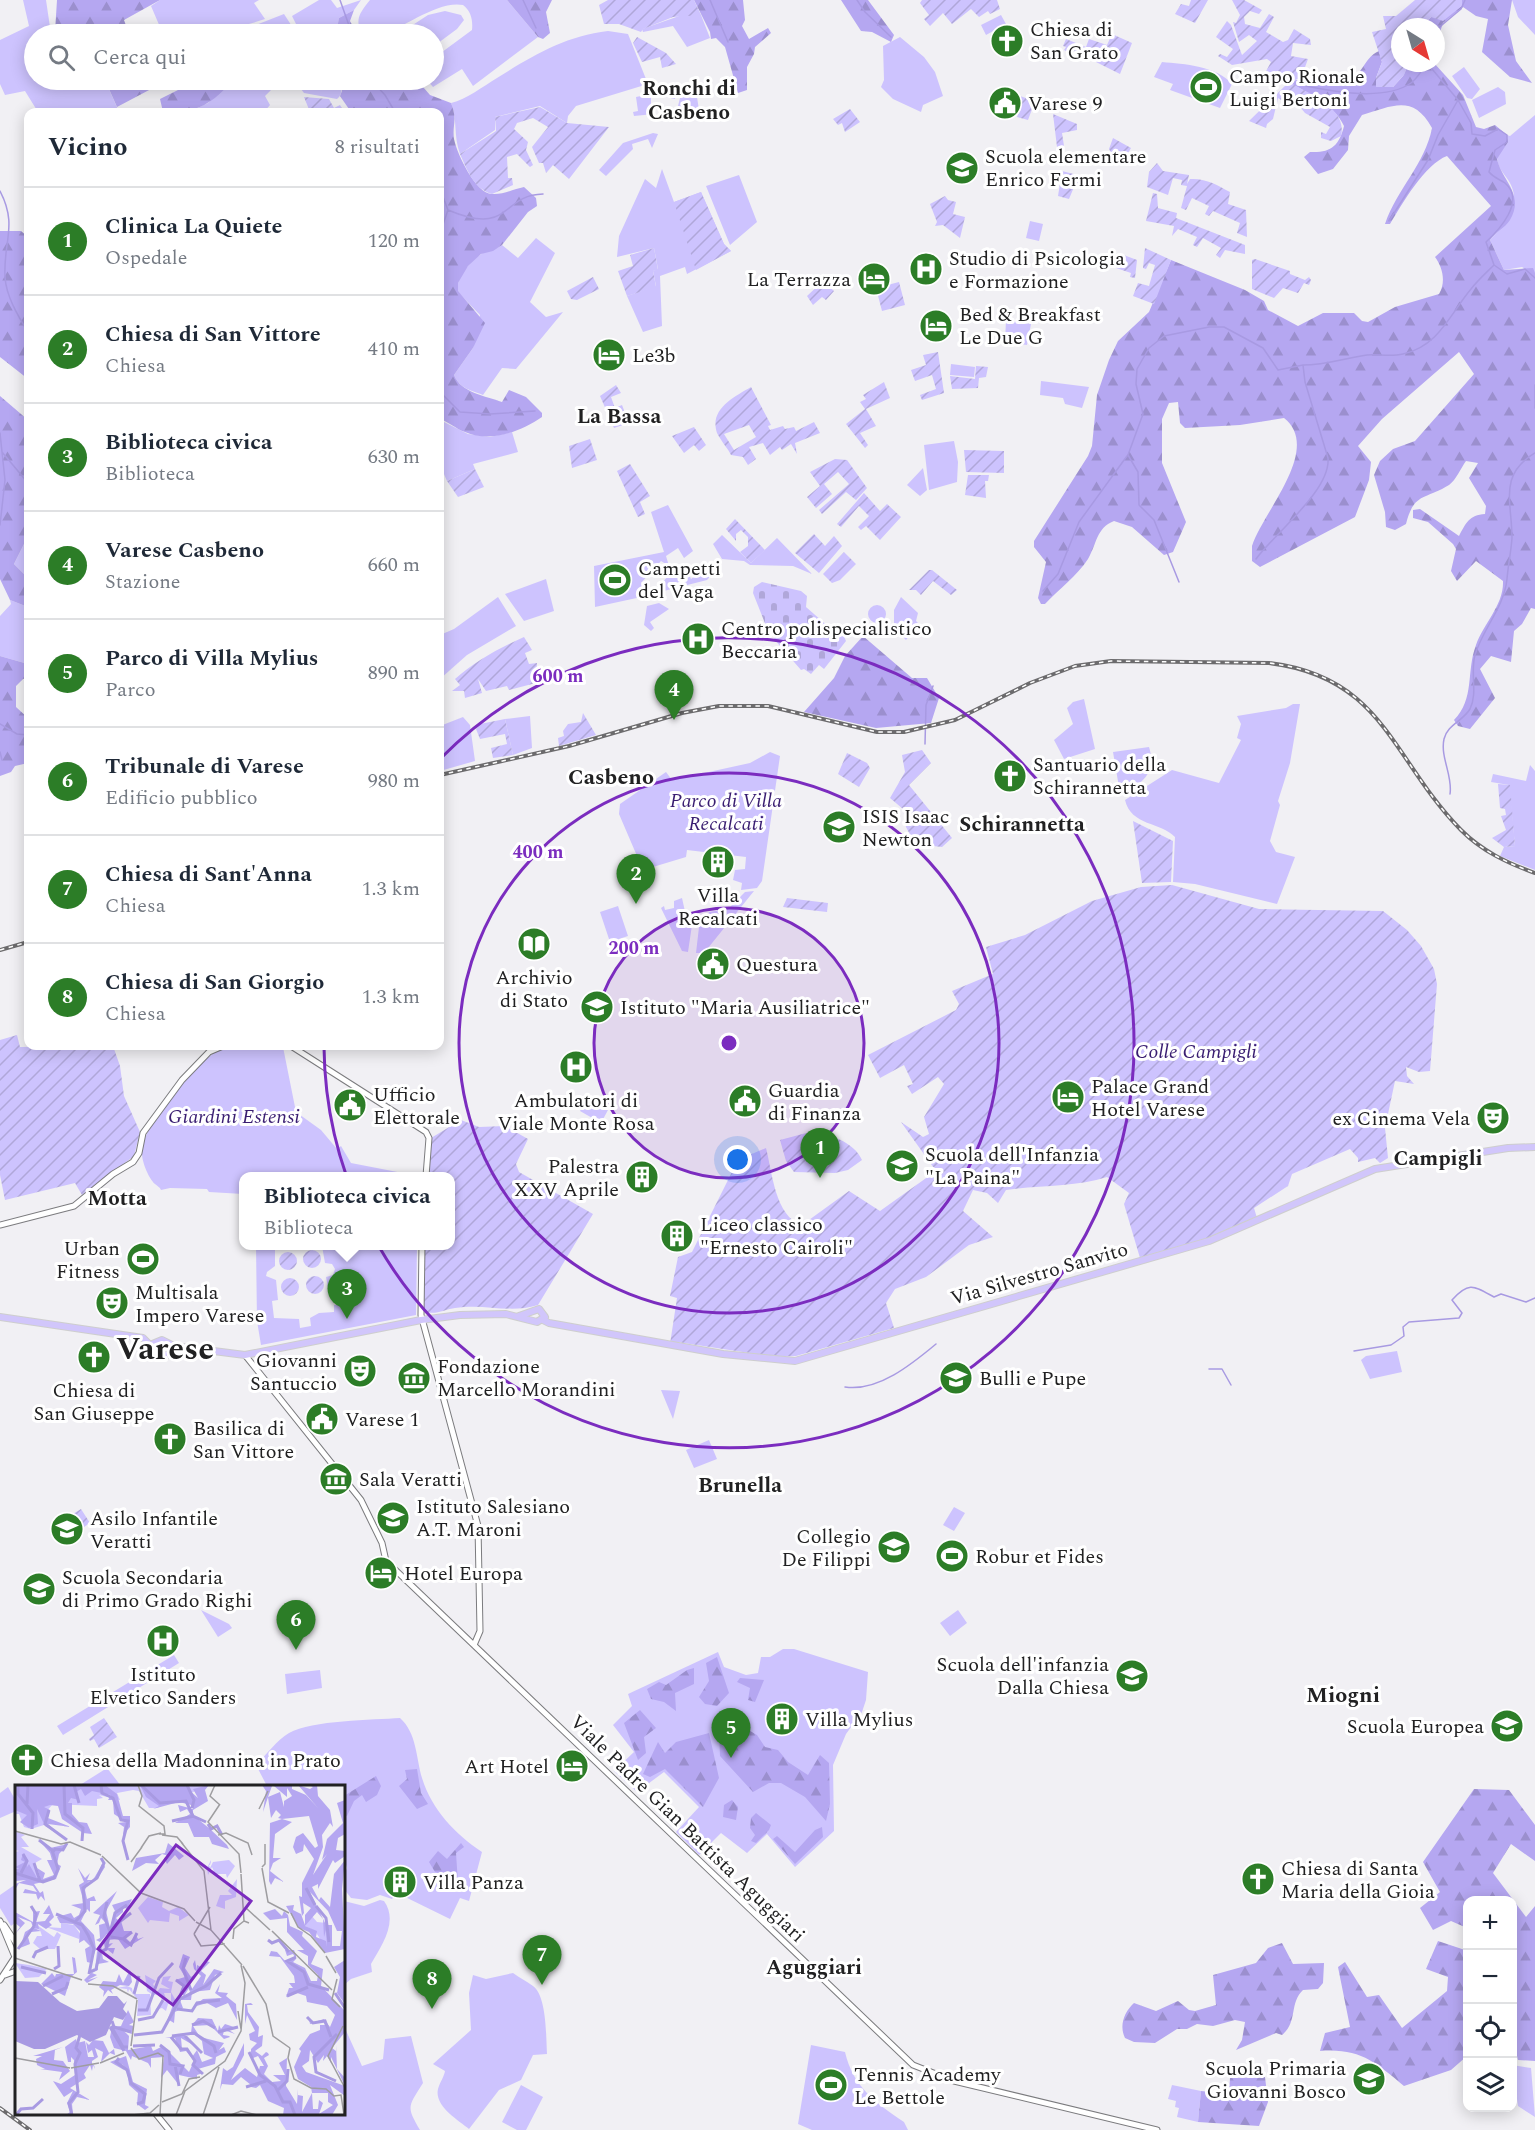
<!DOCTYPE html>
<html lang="it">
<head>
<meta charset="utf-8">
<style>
	body { margin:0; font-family:Spectral,serif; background:#f2f2f3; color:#1f2937 }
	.controls { position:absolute; right:18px; bottom:18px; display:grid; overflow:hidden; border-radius:12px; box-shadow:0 3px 15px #0003 }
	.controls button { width:54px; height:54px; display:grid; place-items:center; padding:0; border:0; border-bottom:2px solid #e0e1e3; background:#fff; color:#1f2937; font:30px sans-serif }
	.compass { position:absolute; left:1391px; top:18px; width:54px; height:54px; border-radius:50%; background:#fff; box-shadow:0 3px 15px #0003; rotate:143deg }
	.you { position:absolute; left:738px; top:1160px; width:21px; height:21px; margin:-15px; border:4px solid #fff; border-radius:50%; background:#1a73e8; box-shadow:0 0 0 9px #1a73e833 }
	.badge { display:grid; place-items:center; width:39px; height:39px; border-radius:50%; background:#2c7d27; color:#fff; font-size:20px; font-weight:700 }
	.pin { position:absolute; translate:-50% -50px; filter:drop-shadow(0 2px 3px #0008) }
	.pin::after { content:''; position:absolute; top:32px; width:21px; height:18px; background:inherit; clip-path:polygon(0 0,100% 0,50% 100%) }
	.popup { position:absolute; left:239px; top:1172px; width:216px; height:78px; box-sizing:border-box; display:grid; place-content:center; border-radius:12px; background:#fff; filter:drop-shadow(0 2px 4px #0005); font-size:20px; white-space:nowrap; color:#747a83 }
	.popup b { font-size:22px; color:#1f2937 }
	.popup::after { content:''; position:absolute; left:50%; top:100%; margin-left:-12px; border:12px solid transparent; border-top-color:#fff }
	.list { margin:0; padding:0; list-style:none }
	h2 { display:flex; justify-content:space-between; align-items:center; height:78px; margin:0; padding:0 24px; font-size:26px }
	h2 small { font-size:20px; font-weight:400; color:#747a83 }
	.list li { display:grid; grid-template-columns:39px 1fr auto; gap:18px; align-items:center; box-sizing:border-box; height:108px; padding:0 24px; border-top:2px solid #e0e1e3 }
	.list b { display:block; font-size:22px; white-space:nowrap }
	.list p { margin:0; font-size:20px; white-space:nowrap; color:#747a83 }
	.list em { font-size:20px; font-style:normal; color:#747a83 }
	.icon { flex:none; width:33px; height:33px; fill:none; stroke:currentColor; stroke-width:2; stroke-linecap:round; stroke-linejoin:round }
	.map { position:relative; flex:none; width:1535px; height:2130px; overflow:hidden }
	.search { position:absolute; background:#fff; box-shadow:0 3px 15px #0003; left:24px; top:24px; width:420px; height:66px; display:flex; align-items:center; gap:15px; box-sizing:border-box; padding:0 21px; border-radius:33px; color:#747a83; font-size:22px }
	.panel { position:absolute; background:#fff; box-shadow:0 3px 15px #0003; left:24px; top:108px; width:420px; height:942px; border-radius:12px }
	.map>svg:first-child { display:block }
</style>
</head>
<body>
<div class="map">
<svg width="1535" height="2130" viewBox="0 0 1535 2130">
	<defs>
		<pattern id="forest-firs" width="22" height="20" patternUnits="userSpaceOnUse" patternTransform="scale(1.5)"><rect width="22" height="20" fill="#b5a7f1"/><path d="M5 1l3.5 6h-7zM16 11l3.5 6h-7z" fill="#9b8fce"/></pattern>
		<pattern id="cemetery-stones" width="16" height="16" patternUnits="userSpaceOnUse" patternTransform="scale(1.5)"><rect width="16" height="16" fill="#cdc3fe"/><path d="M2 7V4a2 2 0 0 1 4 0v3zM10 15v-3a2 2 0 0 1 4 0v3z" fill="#b0a7d9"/></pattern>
		<pattern id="garden-furrows" width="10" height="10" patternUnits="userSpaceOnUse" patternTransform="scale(1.5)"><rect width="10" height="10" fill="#cdc3fe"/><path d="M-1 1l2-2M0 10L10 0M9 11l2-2" fill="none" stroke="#b0a7d9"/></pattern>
	</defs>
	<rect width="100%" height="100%" fill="#f1f0f4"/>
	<path fill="#cdc3fe" d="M23,0H46L51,34H34V80H105L119,112H38L25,91L5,95L0,84V40L29,26Z
		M160,0H259L254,3L265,19C230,31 200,34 163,34L151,6Z
		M319,0H331L337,8L361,0L354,10L339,18L337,34H301L292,16Z
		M370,0H507L538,37L473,86L462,69L433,87L427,80H434V58L472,30C473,20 471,11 463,5C438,0 402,29 382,34C377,36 369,34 363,34C353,21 361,11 370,0Z
		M1512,0H1535V35L1518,17Z
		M445,11L461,15L464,20L457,29L434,46V34H399L428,15Z
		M284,14L297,34H222L246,29Z
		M685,14L701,15L710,38L687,47L673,26L643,32L642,29Z
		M1001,15L1006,24L986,35L981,25Z
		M608,31L628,34L648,84L576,106L568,116L567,123L540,106L495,117V130L460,154C453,135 458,121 451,103C467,99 482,87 497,78C532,56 565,36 608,31Z
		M900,37L924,57L935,72L943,96L923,105L921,112L893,99L881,87L884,80L883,46Z
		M1162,62C1184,64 1217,66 1232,84L1220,108L1170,90L1173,84L1154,77Z
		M1464,67L1480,89L1472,99L1467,98L1452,76Z
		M233,80H287L284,83L280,81L265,96L270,105L264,112H189L208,103Z
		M306,80H339C341,87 344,93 337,99L304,93L301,89Z
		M695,84L699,110L676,114L683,86Z
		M1498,87L1505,92L1506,104L1479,118L1472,100Z
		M651,94V104L656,105L654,114L634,116L633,112L638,111L636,97Z
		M1535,115V274L1522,267L1504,270L1490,240C1507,222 1525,202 1506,177C1501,170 1497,165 1497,156L1508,142L1507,135L1510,136Z
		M653,133L658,134L652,148L648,139L632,144L633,149L606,176L599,170L623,143Z
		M662,169L674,202L701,192L724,244L731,251L687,274L685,267L660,276L662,326L643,332L627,296L656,286L653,271L658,269L654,248L617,257L619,236L645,179L656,188Z
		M739,175L757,222L730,245L706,186Z
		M1030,221L1043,224L1039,241L1026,238Z
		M536,238L555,253L530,302L546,317L563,312L516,369L502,368L483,395C471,390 460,389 454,375L473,348L480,315L457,291C456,279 469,262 480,255C486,250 495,250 502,245L518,258Z
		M1006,320L1031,324L1027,345L1005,342Z
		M951,364L975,367L974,377L950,375Z
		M1041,381L1089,387L1082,408L1065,404L1063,398L1040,395Z
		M440,420L468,434L490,437L512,432L518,452L473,464L475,469L447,481L440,465Z
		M954,441L958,462L957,482L929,490L924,445Z
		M923,468L927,490L920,496L907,485Z
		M668,505L693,551L684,558L678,548L666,556L669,566L661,561L641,583L645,587L646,596L595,607L594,566L664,552L651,512Z
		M722,535L751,563L777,538L812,574L793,566L750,565L744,561L722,559L713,544Z
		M24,544H28V578L14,564Z
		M713,562L714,572L707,580L652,594L669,575L683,563L691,579Z
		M546,579L554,611L524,621L505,594Z
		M498,597L516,626L467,655L440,679V635L454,629Z
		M901,597L918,613L916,621L919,624L906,640L894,628V610Z
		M10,600L28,607V664L0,656V616L11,604Z
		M659,603L669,609L650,622L654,628L651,631L644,625L647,606Z
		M868 614a9 9 0 1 1 18 0a9 9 0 1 1-18 0Z
		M1084,699L1095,749L1064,759L1054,740L1073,724L1067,708L1073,702Z
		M1293,704H1300L1290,763L1278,801L1280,805L1270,841L1276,852L1295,857L1277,904L1195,884L1173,882L1175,837C1161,822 1131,826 1125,800L1172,770L1219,783L1241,740L1237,738L1241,724L1237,716L1286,708Z
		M530,716L532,748L513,755L505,719Z
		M463,717L470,725L475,761L440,771V726Z
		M1149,747C1157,772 1143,785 1120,793L1113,752Z
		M770,752L780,756L762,881L757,888L741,890L742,883L733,880L735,870L745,869L746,857L687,850L686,857L643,870L619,814L620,804L666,772L672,780L750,763Z
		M1530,765L1535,771V870L1500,856L1504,847L1515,846L1509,785L1491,782L1493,774L1526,781Z
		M754,891L704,953H696L699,927L704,924L709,912L728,909L745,892Z
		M682,898L688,925H692L688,952L682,951L661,908L664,906L665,910L674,908V901Z
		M618,906L628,936L610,942L600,912Z
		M229,1046L283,1047L296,1112L321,1130L337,1149L341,1146L351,1163L418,1176H244L243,1194L209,1192L207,1189L170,1188L161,1190C160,1187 157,1186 155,1184C149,1179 142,1162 142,1154C140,1126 202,1051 229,1046Z
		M587,1099L608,1110L601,1123L580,1111Z
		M256,1246H275V1266L267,1272L266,1276L276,1280L278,1300L272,1301L274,1318L299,1319L300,1328L311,1326L310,1318L319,1313L334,1312V1305H337V1296L329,1294L326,1277L333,1275L335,1269L332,1264L325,1263L322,1246H417L416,1315L261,1345L257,1321Z
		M1397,1351L1402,1372L1370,1379L1361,1360L1366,1356Z
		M661,1390L680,1391L673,1419Z
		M709,1440L717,1459L694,1468L686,1450Z
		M954,1507L965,1513L954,1531L943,1525Z
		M404,1513L407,1525L386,1529L384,1517Z
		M201,1610L229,1624L232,1628L218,1637Z
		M958,1610L967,1623L950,1636L940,1623Z
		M783,1649H794L868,1672L866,1700L862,1712L846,1734L833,1765L834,1831L795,1867L767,1834L747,1853L721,1833L699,1855L676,1832L699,1807L664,1772L637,1792L614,1771L634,1752L613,1725L632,1706L628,1694L718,1652L724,1667L746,1675L758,1673L761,1657H770Z
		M174,1655L179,1663L63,1735L57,1726Z
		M320,1670L322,1688L287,1694L285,1674Z
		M400,1718C417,1733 416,1758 422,1778C432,1810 455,1834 482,1852L469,1901L460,1898L450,1919L397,1893L392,1899L380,1895L367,1900L351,1898L344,1889V1876L347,1868L344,1858V1786H267L256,1765C266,1755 277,1740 289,1733C312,1720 373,1720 400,1718Z
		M107,1768L121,1786H81L80,1785Z
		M8,1787L16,1801V1811L0,1818V1793Z
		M16,1884V1922L11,1926L0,1908V1895Z
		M380,1900L384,1901C399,1922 381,1946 371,1964L372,1972L351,1979L344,1985V1901L364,1906Z
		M513,1973C520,1978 526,1981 533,1986C547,1996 546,2038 547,2054L533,2055L521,2080L499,2090L469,2129C458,2120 434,2106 438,2089C440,2082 444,2077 445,2071L433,2064L471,2030L469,1993L473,1975L486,1979Z
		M344,2026L362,2066L383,2059L385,2039L411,2036L423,2083C408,2107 406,2106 420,2130H286L276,2114H344Z
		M811,2045L845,2052C853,2087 876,2103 904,2122L908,2130H812L798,2124Z
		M1512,2065L1531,2068L1535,2117L1518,2106Z
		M521,2085L543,2097L526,2130H517L502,2122Z
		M1172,2085L1201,2091L1198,2122L1177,2117L1179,2108L1175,2107L1176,2101L1168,2099Z"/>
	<path fill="url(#forest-firs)" d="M57,0H160L124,20L129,34H88L86,32H55Z
		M507,0H552L546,12L550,33L543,39L538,37Z
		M694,0H743L745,20L742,26L749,39L768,28L771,33L755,47L754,54L747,67V90L738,93L725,47L716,38L711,39L710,32Z
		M841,0H868L894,35L891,42L872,32L861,31Z
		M1462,0H1512L1508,25L1516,61L1532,83L1510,77L1482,52L1488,19L1476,16L1463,7L1443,23L1436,44V27H1421L1431,17L1462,6Z
		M354,10L350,21L357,34H336L339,18Z
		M1379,51L1382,62L1376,78L1393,87L1403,76L1409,63H1434L1463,95L1476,127L1484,129L1495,125L1507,135L1508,142L1497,159C1502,181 1525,194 1510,220C1505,228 1495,232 1490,240L1504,270L1533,268L1535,273V609L1531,608L1522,624L1514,631L1511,662L1491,656L1480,669L1495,698L1470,729L1458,726L1454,720C1475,699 1466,671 1476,645C1483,624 1504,605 1503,581L1476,561L1457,581L1451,571L1456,549L1453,544L1428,522L1413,518V510L1420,509L1459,536C1466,523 1469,515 1485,514L1486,506L1469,478L1478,463L1466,461C1461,468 1456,480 1449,485C1425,500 1414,492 1406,524L1395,530L1386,527L1385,512L1374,475L1380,461L1393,449L1415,441L1474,374L1459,352L1382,419L1358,446L1371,462L1369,480L1355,517L1260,567L1252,561V546C1262,513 1323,449 1284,418L1240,425L1185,428L1180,423L1178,402L1169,403L1162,419V463L1186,522L1173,552L1164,555L1132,527L1114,521C1096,528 1097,544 1088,559C1077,576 1059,589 1045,604H1041L1038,598L1046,562L1034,547V541L1088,456L1092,446L1097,395L1109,360L1118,341L1149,312L1171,260L1245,290L1264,301L1268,310L1298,326L1323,313H1354L1362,321L1368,322L1395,307L1439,294C1446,282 1443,268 1435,257L1491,206L1447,156C1425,164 1402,204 1390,224H1385C1397,189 1425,164 1432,128C1413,94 1393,106 1362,115L1349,136L1348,150L1333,169L1318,174L1304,157L1310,152C1331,153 1339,146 1344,126C1334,104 1308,93 1288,82C1306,75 1322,88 1340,84C1364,79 1362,58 1379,51Z
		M105,80H147L151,89L117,107Z
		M184,80H233C211,105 197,113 163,112L160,99L180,89Z
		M339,80H417L430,95L451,103C458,121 452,124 454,139C457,154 476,194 492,194C502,195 514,189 524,187L536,198L537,206L528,212L502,245L493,251L481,254L468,266L458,283V291L485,323L473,348L454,375C461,393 486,396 502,402L509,390L526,397L542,413V417C520,432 490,443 465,432C456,429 449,422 440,419V112H351L340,96L342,91Z
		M0,231H21L28,237V309L24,313V324L28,326V379L0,357Z
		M0,396L28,420V544H24L14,564L28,578V607L10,600L0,579Z
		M863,636L912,678H927L939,698L931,723L876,728L804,712L834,678L845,656Z
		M0,656L28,664V678L23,679L16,686V707L28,718V763L15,766L11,772L0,776Z
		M717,1657L729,1693L717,1706L705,1704L699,1697L709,1681L706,1663Z
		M694,1668V1684L675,1693L676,1711L664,1702L651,1699L647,1689L659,1682L666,1685L687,1670Z
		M740,1678L764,1680L755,1702L748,1700L750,1688L737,1682Z
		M640,1710L656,1728L644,1737L646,1753L638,1760L624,1723Z
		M745,1728L757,1735L765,1747L778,1750L788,1762L808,1775L820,1755L829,1763L830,1804L826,1821L805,1797L781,1783H769L753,1792L720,1756L719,1733Z
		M709,1733L719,1778L703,1807L665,1769L650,1777L643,1774L658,1742L665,1753L676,1742Z
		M417,1769L421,1793L428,1804L417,1809L399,1786L407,1779L405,1770Z
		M376,1776L381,1786L377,1795L366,1802L362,1795L354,1801L347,1816L344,1815V1796Z
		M1474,1789L1509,1790L1535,1825V1861L1511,1844L1493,1873L1526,1917L1535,1906V2061L1518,2060L1516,2052L1513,2051L1512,1900H1468L1467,1928L1451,1921L1433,1930L1420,1908L1440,1892L1423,1862Z
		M732,1800L738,1807L736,1820L723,1817L724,1805Z
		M756,1813L771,1825L769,1830L756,1843L751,1841L755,1835L750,1828L751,1818Z
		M822,1827L823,1837L795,1864L773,1839L777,1836L795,1852L815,1830Z
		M461,1843L464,1847L456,1853L458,1883L450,1889L442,1884L447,1875L435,1872L429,1862L438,1851L447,1859Z
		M1438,1941L1465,1950L1467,1942V2056L1451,2070L1404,2086C1375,2062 1360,2048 1320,2051L1325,2033L1350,2027L1338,1967L1345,1962L1367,1997L1379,1995L1402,2028L1447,1991L1448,1977L1426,1969Z
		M1282,1943L1293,1964L1324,1963L1323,1983L1318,1989L1303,1990C1289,2003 1298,2022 1282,2035L1276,2033L1236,2050L1242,2040L1245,2022L1235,2020L1213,2026L1197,2024L1187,2029H1177L1155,2043L1134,2042L1125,2038C1119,2026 1124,2012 1134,2003L1156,2011L1178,2001L1189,2010L1195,2011L1216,2005L1213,1975L1256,1963L1268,1948Z
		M1265,2077L1268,2102L1259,2126L1198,2122L1201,2091L1229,2094L1230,2078Z"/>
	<path fill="url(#cemetery-stones)" d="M762,582L801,591L807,596L806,607L830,628L835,627L843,634L846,641L824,669L819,665L811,674L804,669L801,670L774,639L777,634L768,631L753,593L754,587Z"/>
	<path fill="url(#garden-furrows)" fill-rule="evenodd" d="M608,0H694L701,15L673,17L643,29L641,32L619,24H604L599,5Z
		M922,0H997L1000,9L990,14L988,11L979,17L971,9L952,24L943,13L930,26L924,19L929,15L920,3Z
		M1191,0H1208L1195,23L1175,14L1181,4L1189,6Z
		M1232,0H1244L1262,10L1259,14L1250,11L1244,17L1245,24L1260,28L1269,14L1274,17L1266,32L1283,42L1288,40L1294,29L1310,39L1311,45L1293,43L1291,56L1308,59L1301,78L1289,82C1309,94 1348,108 1341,136L1331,141L1321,138V132L1326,134L1330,127L1305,113L1290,95L1283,101L1278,98L1273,119L1267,124L1266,128L1249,121L1288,83L1264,75L1271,62L1267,59L1232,65L1218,56L1220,54L1227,57L1233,49L1216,37L1227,21L1231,25L1242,55L1257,41L1249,35L1239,42L1233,22L1236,23L1240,15Z
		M1415,0H1462V6L1443,21L1431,17L1421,27H1400V63H1409L1404,75L1393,87H1376V78L1382,62L1372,32L1386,29L1383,16H1396Z
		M1112,34L1132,43L1120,74L1074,51L1072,54L1064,50L1066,47L1063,46L1066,39L1086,47L1089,39L1107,45Z
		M637,37L666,53L676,64L662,68L660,57L642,62L633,43Z
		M677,82L675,99L662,96L657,86Z
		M1014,94L1035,101L1028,120L1017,117L1022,104L1012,101Z
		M304,97L329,99L334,108L340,105L344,112H310Z
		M540,107L567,123L609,127L569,179L553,165L546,173L543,163H539L532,147L548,127L533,118L517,123L514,129L528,142L526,150L533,165L530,167L517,154L507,157L508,178H512L513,185L492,194C474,189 467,170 460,154L496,131L495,117Z
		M850,109L860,122L845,132L842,123L838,125L833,119Z
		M1053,114L1077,124V130L1062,133L1064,146L1057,147Z
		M1113,138L1131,148L1123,162L1110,158L1112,154L1109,149Z
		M1157,163L1163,171L1189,175L1187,184L1190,179C1206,178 1217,185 1230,192L1228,204L1246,210L1247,237L1237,233L1240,223L1213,211L1209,216L1205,214L1209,206L1192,198L1186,210L1181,208L1187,186L1181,185L1182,180L1173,178L1168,195L1147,187L1149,172Z
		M1062,171L1085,177L1080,189L1074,187L1069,199L1058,196Z
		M701,192L724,244L731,251L696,270L674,202Z
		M1153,193L1157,194L1158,208L1177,213L1176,218L1245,245V254L1225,250L1220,258L1216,255L1221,248L1203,238L1197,247L1193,245L1197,237L1178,229L1172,236L1174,226L1146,221Z
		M945,196L948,200L956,202L953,214L965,217L960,238L943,225L935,226L937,222L930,204Z
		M654,248L658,270L653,271L656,287L627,296L618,271L633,266L630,255Z
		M1145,248L1171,260L1154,304L1133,296L1138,283L1149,286L1155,265L1149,263L1146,269L1143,268Z
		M1121,254L1137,260L1135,278L1130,277L1131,273L1116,268Z
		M1255,259L1290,271V274L1305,280L1309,277L1311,280L1309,285L1304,283L1298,293L1283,288L1274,298L1252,289V260Z
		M593,277L599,289L577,300L571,299L567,291Z
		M823,281L834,291L826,300L822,297L813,305L807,296Z
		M899,282L905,305L882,311L876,288Z
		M938,352L944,393L922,400L920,395L936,389L932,375L915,381L911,370L926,365L923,355Z
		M976,366L988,367L986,377L979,378L978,388L952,389L950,376L975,379Z
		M884,382L890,398L866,409L876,426L860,433L868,445L865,448L846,424L865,409L860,402L866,399L863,395Z
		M616,385L621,393L611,397L615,408L622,405L629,423L614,428L600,396Z
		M751,387L771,425L768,426L770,430L783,426L785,429L794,427L796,431L814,422L820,433L795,443L797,454L791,444L782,450L780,447L770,455L763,443L749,447L756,459L748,465L743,457L731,455C729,450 721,441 717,433C709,409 734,397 751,387ZM749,425L756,437L734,450L724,434Z
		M694,427L706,445L699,451L694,445L684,453L672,436Z
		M590,439L597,460L572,468L569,446Z
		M964,450L1004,451V473L966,472Z
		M835,459L847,460L867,488L856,500L846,492L822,514L819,510L849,484L838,472L824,484L832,494L816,508L807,497L820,486L810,472Z
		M630,464L650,496L640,502L645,514L638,517L617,471Z
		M475,469L484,487L458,497L447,481Z
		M968,475H989L988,481H985L986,498L965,495Z
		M864,493L880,511L887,504L901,517L880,540L866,526L861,530L858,527L869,516L859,506L841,527L837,524Z
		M735,519L765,550L751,563L740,552L748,546V537L741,530L736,534V541L726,529Z
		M814,534L825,546L834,536L842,546L819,573L795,553Z
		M844,552L856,564L840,580L832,583L823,574Z
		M929,570H932L957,590L951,595L933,581L921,595L916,590H909Z
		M524,637L532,650L525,653L529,664L537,663L536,683L509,690L507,686L486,691L478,679L482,693L465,698L464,691H452L460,685L455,679C475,661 499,648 524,637Z
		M583,713L596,735L559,746L558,738L564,736L563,731L568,724L581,722Z
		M505,719L513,755L493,758L491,748L507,744L505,734L480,739L476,729L480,724Z
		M922,750L931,763L909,785L952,838L942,847L915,844L906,827L903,809L890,798L905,772L902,755Z
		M847,753L867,763L870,768L859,787L838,774Z
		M1498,784L1510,785L1515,846L1504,847L1492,838L1506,830L1501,816L1506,815L1505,809L1500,808Z
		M1133,821L1173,841L1171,882L1142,883Z
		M1172,885L1259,909L1383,911L1407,930L1421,946L1434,969L1437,984L1430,1071L1419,1072L1406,1067L1407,1076L1414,1084L1395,1081L1385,1128L1388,1158L1380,1163L1375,1158L1358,1162V1158L1350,1149L1292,1174L1288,1186L1254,1208L1257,1218L1221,1235L1140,1258L1124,1204L1129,1193L1107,1177C1076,1187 1040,1185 1006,1190L998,1203L987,1193L973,1190L963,1211L993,1237L969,1245L926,1277L895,1289L886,1303L894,1328L796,1356L775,1357L677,1342L670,1344L677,1298L670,1296L678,1257L692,1252L740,1156L743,1153L747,1156L766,1148C772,1171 775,1217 802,1225L849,1191L880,1211L936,1171L901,1122L923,1137L929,1134L924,1117L944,1084L938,1077L912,1094L907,1086L913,1084L904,1065L880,1078L868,1055L956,1010L959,1004L952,991L993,974L986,947L1025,935L1092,901L1141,887Z
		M787,898L828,903L827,912L783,907Z
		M17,1035L20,1047L113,1046L120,1066L124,1096L140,1132L134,1156L82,1195L75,1183L5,1200L0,1175V1040Z
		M461,1120L479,1127L505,1126L528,1139L516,1164L519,1172L593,1214L538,1305C509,1314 485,1303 455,1308C446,1309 431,1317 424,1310L422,1299L425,1246H451V1176H429L431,1138Z
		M810,1132C828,1132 855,1143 862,1160L848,1170L835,1173L794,1172L786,1161L780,1140Z
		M303 1259a9 9 0 1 1 18 0a9 9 0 1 1-18 0Z
		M279 1261a9 9 0 1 1 18 0a9 9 0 1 1-18 0Z
		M306 1285a9 9 0 1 1 18 0a9 9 0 1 1-18 0Z
		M281 1287a9 9 0 1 1 18 0a9 9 0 1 1-18 0Z
		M81,1509L90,1523L72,1535L63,1520Z
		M104,1718L117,1737L99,1748L94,1739L90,1741L89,1739L94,1735L90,1727Z"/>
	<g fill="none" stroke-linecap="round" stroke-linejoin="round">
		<path stroke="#a89ae2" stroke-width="1.5" d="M340,0L352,34
			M523,0L536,28
			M710,0L728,42
			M857,0L865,12L891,37
			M1436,30L1461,9L1465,0
			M1427,63L1458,100L1471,123L1472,134L1485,136L1498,129L1507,135V142L1495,150L1489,172C1494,178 1499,179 1505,183C1526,201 1499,230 1486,242L1494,265L1507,274L1525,269L1535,278
			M371,80L385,95L395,112
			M1306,86C1335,92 1385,101 1411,83C1417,79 1421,71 1426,65
			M440,189L448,210L440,233
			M0,191C18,225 3,242 5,277C6,296 18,316 28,332
			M448,210C512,237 500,195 543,194
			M1389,221L1428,160L1438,135L1458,100
			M1535,385V408
			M440,392L460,412L490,414L535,411
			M0,433L2,452L28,483
			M0,525L5,480L2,452
			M1256,559C1275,533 1331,490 1328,458L1305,382L1303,365C1326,365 1345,358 1367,355C1378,354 1391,357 1403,354C1439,346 1450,314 1471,289C1478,280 1486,273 1494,265
			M1179,582L1154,520L1139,505L1138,472L1128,455L1143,414L1136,384L1137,369L1149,348L1164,336L1209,327H1224L1263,348L1278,370L1303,365
			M1043,591L1058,574L1079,522L1127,456
			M0,724L17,734L28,735
			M925,744L926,705L933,686
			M0,752L2,760
			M1450,794C1453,776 1440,757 1444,739C1447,725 1463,721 1470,709C1478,693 1470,673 1475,655C1483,628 1504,608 1507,579C1508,566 1511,552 1512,538C1512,502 1498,475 1535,453
			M1354,1351L1391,1345L1404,1336L1403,1327L1409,1322L1459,1318L1462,1313L1452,1300C1469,1281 1474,1286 1494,1297L1501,1294L1526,1302L1535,1298
			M1209,1369H1222L1231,1385
			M845,1387C878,1392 912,1364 936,1344"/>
		<g stroke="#7b7b7e" stroke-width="7">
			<path id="secondary" d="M291,1046L426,1132L429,1138L426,1176
				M0,1225L74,1206L113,1174L133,1162L139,1153L143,1133L182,1080L209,1052L223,1046
				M422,1246L421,1315L478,1526L480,1631L474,1645
				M245,1355L361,1500L382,1543L386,1561L913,2065L954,2081L1157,2130
				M0,1921L15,1957L0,1980
				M4,1925L16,1943
				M5,1975L16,1971
				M156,2114L169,2130"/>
		</g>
		<g stroke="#cecece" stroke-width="8">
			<path id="primary" d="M0,1317L143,1338L150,1345
				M543,1320L549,1323L723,1354L795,1361L1209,1241L1375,1169L1508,1148L1535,1147
				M150,1345L153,1353L160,1356L171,1354L174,1346
				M150,1345L162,1340L174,1346
				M174,1346L245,1355L421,1320L460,1315L506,1314L537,1322L545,1317L539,1309L519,1316"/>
		</g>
		<use href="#secondary" stroke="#fff" stroke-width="5"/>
		<use href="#primary" stroke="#d1c6fb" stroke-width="6"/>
		<g stroke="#6c6b6d" stroke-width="4">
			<path id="rail" d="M440,775L569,746L682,713L719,706H768L877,732H904L955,720L1030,683L1075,666L1111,661L1269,663C1384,677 1392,760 1461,830C1482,851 1507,863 1535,873
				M0,950L28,942
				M0,2108L30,2130"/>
		</g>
		<use href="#rail" stroke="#fff" stroke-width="1.5" stroke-dasharray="4.5" stroke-linecap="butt"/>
	</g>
	<circle cx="729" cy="1043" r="135" fill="#7b2cbf" fill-opacity=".12"/>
	<g fill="none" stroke="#7b2cbf" stroke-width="3">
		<circle cx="729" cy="1043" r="135"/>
		<circle cx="729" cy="1043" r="270"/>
		<path d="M440 759A405 405 0 1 1 324 1047"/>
	</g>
	<defs>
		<g id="church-disc" transform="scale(1.725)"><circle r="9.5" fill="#2c7d27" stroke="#fff"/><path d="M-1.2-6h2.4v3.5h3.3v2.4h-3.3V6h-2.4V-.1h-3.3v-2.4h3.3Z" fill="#fff"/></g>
		<g id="stadium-disc" transform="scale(1.725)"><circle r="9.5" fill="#2c7d27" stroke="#fff"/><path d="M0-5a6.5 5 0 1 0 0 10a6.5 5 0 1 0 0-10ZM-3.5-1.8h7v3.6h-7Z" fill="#fff"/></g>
		<g id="civic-disc" transform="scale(1.725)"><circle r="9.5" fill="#2c7d27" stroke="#fff"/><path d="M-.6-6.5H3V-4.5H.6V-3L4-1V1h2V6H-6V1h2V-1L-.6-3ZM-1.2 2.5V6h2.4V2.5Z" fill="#fff"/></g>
		<g id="school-disc" transform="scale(1.725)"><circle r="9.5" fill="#2c7d27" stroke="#fff"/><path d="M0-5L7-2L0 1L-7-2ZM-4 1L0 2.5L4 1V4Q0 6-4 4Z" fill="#fff"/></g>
		<g id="hospital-disc" transform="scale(1.725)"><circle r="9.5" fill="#2c7d27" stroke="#fff"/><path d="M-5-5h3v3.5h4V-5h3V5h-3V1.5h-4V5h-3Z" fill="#fff"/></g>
		<g id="hotel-disc" transform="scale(1.725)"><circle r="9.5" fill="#2c7d27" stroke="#fff"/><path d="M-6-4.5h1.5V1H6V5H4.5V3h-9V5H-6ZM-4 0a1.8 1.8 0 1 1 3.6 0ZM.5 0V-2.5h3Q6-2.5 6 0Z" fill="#fff"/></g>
		<g id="building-disc" transform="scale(1.725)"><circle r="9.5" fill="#2c7d27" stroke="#fff"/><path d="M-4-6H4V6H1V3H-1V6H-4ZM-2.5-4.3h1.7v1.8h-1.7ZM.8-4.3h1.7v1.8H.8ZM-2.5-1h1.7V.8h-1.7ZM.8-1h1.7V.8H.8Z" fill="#fff"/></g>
		<g id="library-disc" transform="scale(1.725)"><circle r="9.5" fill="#2c7d27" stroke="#fff"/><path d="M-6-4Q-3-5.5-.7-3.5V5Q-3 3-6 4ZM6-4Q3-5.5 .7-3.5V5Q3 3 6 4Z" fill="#fff"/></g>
		<g id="theatre-disc" transform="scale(1.725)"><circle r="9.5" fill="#2c7d27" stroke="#fff"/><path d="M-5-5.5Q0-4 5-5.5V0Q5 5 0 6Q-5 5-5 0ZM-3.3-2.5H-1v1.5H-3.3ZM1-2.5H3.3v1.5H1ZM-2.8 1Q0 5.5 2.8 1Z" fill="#fff"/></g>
		<g id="museum-disc" transform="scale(1.725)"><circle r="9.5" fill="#2c7d27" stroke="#fff"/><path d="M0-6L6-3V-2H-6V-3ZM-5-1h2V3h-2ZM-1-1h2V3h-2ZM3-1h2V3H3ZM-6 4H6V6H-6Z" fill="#fff"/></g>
	</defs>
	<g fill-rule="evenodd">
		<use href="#church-disc" x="1007" y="41"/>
		<use href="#stadium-disc" x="1206" y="87"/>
		<use href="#civic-disc" x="1005" y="103"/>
		<use href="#school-disc" x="962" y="168"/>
		<use href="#hospital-disc" x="926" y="269"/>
		<use href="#hotel-disc" x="874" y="279"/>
		<use href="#hotel-disc" x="936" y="326"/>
		<use href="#hotel-disc" x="609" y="355"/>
		<use href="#stadium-disc" x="615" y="580"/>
		<use href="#hospital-disc" x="698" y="639"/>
		<use href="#church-disc" x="1010" y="776"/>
		<use href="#school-disc" x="839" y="827"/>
		<use href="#building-disc" x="718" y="862"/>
		<use href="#library-disc" x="534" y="944"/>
		<use href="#civic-disc" x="713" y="964"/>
		<use href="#school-disc" x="597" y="1007"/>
		<use href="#hospital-disc" x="576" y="1067"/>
		<use href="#hotel-disc" x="1068" y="1097"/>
		<use href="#civic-disc" x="745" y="1101"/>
		<use href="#civic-disc" x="350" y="1105"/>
		<use href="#theatre-disc" x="1493" y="1118"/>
		<use href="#school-disc" x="902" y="1166"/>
		<use href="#building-disc" x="642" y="1177"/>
		<use href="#building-disc" x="677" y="1236"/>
		<use href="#stadium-disc" x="143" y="1259"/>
		<use href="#theatre-disc" x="112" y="1303"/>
		<use href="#church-disc" x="94" y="1357"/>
		<use href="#theatre-disc" x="360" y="1371"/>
		<use href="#museum-disc" x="414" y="1378"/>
		<use href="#school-disc" x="956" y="1378"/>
		<use href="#civic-disc" x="322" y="1419"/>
		<use href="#church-disc" x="170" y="1439"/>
		<use href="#museum-disc" x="336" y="1479"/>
		<use href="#school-disc" x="393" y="1518"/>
		<use href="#school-disc" x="67" y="1529"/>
		<use href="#school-disc" x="894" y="1547"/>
		<use href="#stadium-disc" x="952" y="1556"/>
		<use href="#hotel-disc" x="381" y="1573"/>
		<use href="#school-disc" x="39" y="1589"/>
		<use href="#hospital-disc" x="163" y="1641"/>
		<use href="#school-disc" x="1132" y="1676"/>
		<use href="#building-disc" x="782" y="1719"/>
		<use href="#school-disc" x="1507" y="1726"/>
		<use href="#church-disc" x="27" y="1760"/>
		<use href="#hotel-disc" x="572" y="1766"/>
		<use href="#church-disc" x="1258" y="1879"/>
		<use href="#building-disc" x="400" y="1882"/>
		<use href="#school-disc" x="1369" y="2079"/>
		<use href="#stadium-disc" x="831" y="2085"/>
	</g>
	<g text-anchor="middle" stroke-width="6" stroke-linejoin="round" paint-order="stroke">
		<g font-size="20" fill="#212122" stroke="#fff" text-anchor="start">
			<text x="1030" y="36">Chiesa di<tspan x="1030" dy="23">San Grato</tspan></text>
			<text x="1229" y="83">Campo Rionale<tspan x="1229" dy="23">Luigi Bertoni</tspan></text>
			<text x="1028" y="110">Varese 9</text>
			<text x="985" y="163">Scuola elementare<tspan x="985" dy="23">Enrico Fermi</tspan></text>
			<text x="949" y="265">Studio di Psicologia<tspan x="949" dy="23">e Formazione</tspan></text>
			<text x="851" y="286" text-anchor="end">La Terrazza</text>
			<text x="959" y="321">Bed &amp; Breakfast<tspan x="959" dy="23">Le Due G</tspan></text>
			<text x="632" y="362">Le3b</text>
			<text x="638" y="575">Campetti<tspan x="638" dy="23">del Vaga</tspan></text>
			<text x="721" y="635">Centro polispecialistico<tspan x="721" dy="23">Beccaria</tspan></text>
			<text x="1033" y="771">Santuario della<tspan x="1033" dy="23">Schirannetta</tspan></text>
			<text x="862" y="823">ISIS Isaac<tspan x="862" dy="23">Newton</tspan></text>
			<text x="718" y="902" text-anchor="middle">Villa<tspan x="718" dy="23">Recalcati</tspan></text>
			<text x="736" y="971">Questura</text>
			<text x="534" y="984" text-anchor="middle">Archivio<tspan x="534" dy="23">di Stato</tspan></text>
			<text x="620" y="1014">Istituto "Maria Ausiliatrice"</text>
			<text x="1091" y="1093">Palace Grand<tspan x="1091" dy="23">Hotel Varese</tspan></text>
			<text x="768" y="1097">Guardia<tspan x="768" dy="23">di Finanza</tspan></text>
			<text x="373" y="1101">Ufficio<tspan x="373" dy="23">Elettorale</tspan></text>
			<text x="576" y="1107" text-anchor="middle">Ambulatori di<tspan x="576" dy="23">Viale Monte Rosa</tspan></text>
			<text x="1470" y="1125" text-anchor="end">ex Cinema Vela</text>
			<text x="925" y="1161">Scuola dell'Infanzia<tspan x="925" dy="23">"La Paina"</tspan></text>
			<text x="619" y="1173" text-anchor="end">Palestra<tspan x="619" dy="23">XXV Aprile</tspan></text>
			<text x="700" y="1231">Liceo classico<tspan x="700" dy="23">"Ernesto Cairoli"</tspan></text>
			<text x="120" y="1255" text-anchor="end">Urban<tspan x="120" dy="23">Fitness</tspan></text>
			<text x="135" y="1299">Multisala<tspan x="135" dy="23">Impero Varese</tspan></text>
			<text x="337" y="1367" text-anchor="end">Giovanni<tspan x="337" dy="23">Santuccio</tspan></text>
			<text x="437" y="1373">Fondazione<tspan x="437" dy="23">Marcello Morandini</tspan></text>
			<text x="979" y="1385">Bulli e Pupe</text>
			<text x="94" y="1397" text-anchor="middle">Chiesa di<tspan x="94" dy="23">San Giuseppe</tspan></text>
			<text x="345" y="1426">Varese 1</text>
			<text x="193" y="1435">Basilica di<tspan x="193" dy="23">San Vittore</tspan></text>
			<text x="359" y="1486">Sala Veratti</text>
			<text x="416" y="1513">Istituto Salesiano<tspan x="416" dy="23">A.T. Maroni</tspan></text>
			<text x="90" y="1525">Asilo Infantile<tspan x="90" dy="23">Veratti</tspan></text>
			<text x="871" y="1543" text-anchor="end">Collegio<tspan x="871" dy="23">De Filippi</tspan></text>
			<text x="975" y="1563">Robur et Fides</text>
			<text x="404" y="1580">Hotel Europa</text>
			<text x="62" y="1584">Scuola Secondaria<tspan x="62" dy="23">di Primo Grado Righi</tspan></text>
			<text x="1109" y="1671" text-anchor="end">Scuola dell'infanzia<tspan x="1109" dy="23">Dalla Chiesa</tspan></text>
			<text x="163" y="1681" text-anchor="middle">Istituto<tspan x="163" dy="23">Elvetico Sanders</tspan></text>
			<text x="805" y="1726">Villa Mylius</text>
			<text x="1484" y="1733" text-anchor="end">Scuola Europea</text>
			<text x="50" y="1767">Chiesa della Madonnina in Prato</text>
			<text x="549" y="1773" text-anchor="end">Art Hotel</text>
			<text x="1281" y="1875">Chiesa di Santa<tspan x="1281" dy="23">Maria della Gioia</tspan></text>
			<text x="423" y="1889">Villa Panza</text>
			<text x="1346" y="2075" text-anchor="end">Scuola Primaria<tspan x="1346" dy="23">Giovanni Bosco</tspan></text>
			<text x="854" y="2081">Tennis Academy<tspan x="854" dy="23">Le Bettole</tspan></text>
		</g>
		<g font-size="20" font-style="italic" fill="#391d71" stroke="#fff">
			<text x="726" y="807">Parco di Villa<tspan x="726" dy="23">Recalcati</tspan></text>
			<text x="1196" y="1058">Colle Campigli</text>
			<text x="234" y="1123">Giardini Estensi</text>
		</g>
		<g font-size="20" fill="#212122" stroke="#fff">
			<text transform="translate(1039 1273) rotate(-16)" y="7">Via Silvestro Sanvito</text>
			<text transform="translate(688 1828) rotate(44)" y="7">Viale Padre Gian Battista Aguggiari</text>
		</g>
		<g font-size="21" font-weight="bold" fill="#212122" stroke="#fff">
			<text x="689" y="95">Ronchi di<tspan x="689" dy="24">Casbeno</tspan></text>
			<text x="619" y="423">La Bassa</text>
			<text x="1022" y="831">Schirannetta</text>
			<text x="1438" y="1165">Campigli</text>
			<text x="117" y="1205">Motta</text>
			<text x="740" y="1492">Brunella</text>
			<text x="814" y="1974">Aguggiari</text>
		</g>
		<g font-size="22" font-weight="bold" fill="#212122" stroke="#fff">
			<text x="611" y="784">Casbeno</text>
			<text x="1343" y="1702">Miogni</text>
		</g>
		<g font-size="32" font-weight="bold" fill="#212122" stroke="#fff">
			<text x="165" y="1359">Varese</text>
		</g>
	</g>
	<g transform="translate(15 1785)">
		<rect width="330" height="330" fill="#f1f0f4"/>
		<path d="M0,0H194L142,23H134L124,6L118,5L102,8L105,15L84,10L88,13L82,14V21L38,19L28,30L29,40L16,44L9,42L4,29H0ZM0,46L10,50L6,52L14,62H6L27,74L20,78L23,94L4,83L0,86V67L4,66L0,65ZM196,75V77L195,80H194L195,83L198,77L214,75L220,81L212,93L211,89H200L197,82L193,90L192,83ZM222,94L221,112L210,116V124L201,121L205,110H217L213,106ZM296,130L302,137L312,138L313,166L300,146L290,141ZM46,138L59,140L66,150L64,154L31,142L46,143ZM22,140L39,152L42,147L46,150L40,164H25L18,158L22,151H27L25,145L19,143ZM0,178L14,180L32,184L24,192L10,193ZM130,190L141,196L138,199L142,207L145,203L155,204L146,199L148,192L156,191L153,196L158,197L156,207L161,216L160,218L153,219L151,226L147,223L140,225L148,216L156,218V208H149L151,214L147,215L145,209L138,210L132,206ZM112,201L117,203L118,209H135L136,230L122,231L123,215L114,204L113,208L112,204L102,203Z" fill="#cdc3fe"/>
		<path d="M0,0H90L102,9L108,31H115V42L108,50L109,42L103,38L111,37L99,29L98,15H93L96,10L77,6L70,11L66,4L61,7L64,15L56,13L53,18H57V29L64,37L72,38L77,49L68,48L47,34L43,21L35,20L29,22L35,25L33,33L56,42L33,39L49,53L30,41L22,24L23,39L14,43L5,37L12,30L0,25ZM125,0H174L173,4L183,13L178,4L194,0L190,5L193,16L178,25V30L195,44L212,60L214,64L197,59L194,52H179L173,38H160L175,29L172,24L165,27L163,20L178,24L176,20L164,17L138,24L144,21L131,12ZM247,0L257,1L253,12L265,7L269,22V16L277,11L272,3V12L259,1L277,0V4L291,10L303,23L283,0L295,4L298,2L294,0H302L303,11L315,25L318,42L315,38L307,50L308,62L298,90L312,69L307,75L312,54L328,38L322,18L330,15V49L323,53L321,65L330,66V71L320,78L318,75L303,104V99L297,102L304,115L306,112L315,122L319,89L330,75L327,104L330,164L310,168L294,147L284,143L271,121L279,120L278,125L286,129L290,140V130L296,123L288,118L289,128L287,131L284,111L287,112V98L299,74L289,59L288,66L281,69L278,62L281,52L288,48L300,63L303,61L294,31L267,34L277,37L260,49L258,73H266L258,78L255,86L269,97L260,93L256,100L254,96L255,38L267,34L263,33L266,30L261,25L256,33L253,12L248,27L251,6ZM295,107L313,126L322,146H327L325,161H317V140H311ZM302,127L308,134L309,152L311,145L312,162L311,156L301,152L302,146L290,141ZM23,54L35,63L53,59L44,69L42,79L46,81L41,94L19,99L25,108L28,106L30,116L26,111L23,115L21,109L8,108L10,104L22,107L18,101L4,98L0,105V99L11,95L0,96V84H4L0,82L10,77L6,75L8,68L13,75L12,82L14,79L22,93L25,92L22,83L30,88L28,94L39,90L32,75H37L35,68ZM153,58L169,71L164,75L160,70L152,79L149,73L154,71L147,69L140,75L144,79L131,78L117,86L121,73L150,68ZM86,73H87L90,82L83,93L73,97L70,105L72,114L79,111L81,116H75V127L72,124L66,136L79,150L81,164L76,178L72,177L70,164L75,161L69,155L64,158L65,146L58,139L45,138L42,132L56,128L59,133L64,130L66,124L56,120L69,118L64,100L69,97L63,83L70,93L75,88L72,95H78L88,78ZM102,106L91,126L95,143L100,126L97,120L117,114L112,124L108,122V127L101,133L103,135L113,131L106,136L109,146H117L110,152L115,157L121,150L123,154L129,152L110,164L103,154L93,155V159L98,158L93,163H100L98,169L93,165L87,168L88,174L94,177L83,179V185L77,188L82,190L73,195L83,192L72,198L69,195L80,184L82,167L86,160L87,166L90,164L89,158L94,152L92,149L85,157L81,155L85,153L84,140L91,138L86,133L84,138L80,140L85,130L78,128ZM34,120L39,132L34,137L37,140L31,144L23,139L24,144L19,143L26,146L16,147L13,152L15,159L5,163L10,147L18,142L16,137L3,132L10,138L0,149L5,142L0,138V127L18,137V127L25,126L21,137L30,136L35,129H28ZM260,124L267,131L269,126L273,130L275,141L288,147L287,151L302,166L296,179L308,184L306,201L330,226V247L317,263L321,266V260L322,284L330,293V301L316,272V278L312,271L308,276L309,270L303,278L295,265L294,276L287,281L291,287L330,301V311L315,300L323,320L317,330H268L269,323L253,316L245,300L241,303L231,301H239L244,297L236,300L226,292L218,300L207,299L205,305L208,283L212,286L218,282L229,258V270L216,295L230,283L242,292L245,281H249L243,271L236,274V264L242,258L235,255L234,249L240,246L232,230L230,239V219L236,218L238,220H232L233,227L244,242L243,252L248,250L247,261L240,266L247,271L251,267L253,268L254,270L249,273L253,281L249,289L257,297L266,296L258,290H270L264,278L272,273L271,301L282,319L283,304V310L288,311L287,327L297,308L298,324H303L304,315L308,318L304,329L318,320L313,317V308H297L296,302L283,294L279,282L286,266L284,264L295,249L305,245V240H310L308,236L295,239L294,234L296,238L309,234L315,242L320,230L312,221L292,217L291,211L282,208L271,212L274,203H278L274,198H280L279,191L265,172L254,171L256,166L262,167L270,176L280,172L278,169L272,171L270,165H279L281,170V174L278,177L290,183L296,196H302L303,190L293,180V171L282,165H289L272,147V133L255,135L248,128ZM168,169L175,172L170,183L176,192L179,190L174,198L177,204L186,191L179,184L178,179L180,175L182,186V180L188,183L189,176L195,177L186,186L191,190L188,200L199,184L209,187L200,190L195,205L177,207L176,215H165L168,223L160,227L159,238L154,235L150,241L158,220L175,207L174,203L169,211L165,208L168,200L160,195L170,192L164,182ZM57,172L60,173L62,187L56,192L50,211L26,199L37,188L40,192L41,189H59ZM330,175V219L322,208L325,192L319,182ZM115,185L117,197L114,201L105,200L96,205L98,209L93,205L88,212L89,206L84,202L88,196L101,197L104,189L108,198ZM205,199L203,207L213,208L211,211L221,219L222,235L213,218L201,223L192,218L178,222L188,214L207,213L200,208ZM113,225L119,237L114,240L119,241L117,249L109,246L114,251L113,265L136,261L138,266L148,261L174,287L179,276L171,266L165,267L160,253H150L170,250L178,260L166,253L167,264H172L177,272L182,265L187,277L198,273L189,269L187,256L180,250H172L176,248L177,240L183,233L197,234L203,246L204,240L206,244L210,239L216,241L221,243L214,245L220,249L209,245L208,250L214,251L215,252L209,254L195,240L178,241L185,252L209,258L204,265L209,262L211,267L201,272L200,279L183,284L188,288L182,290V294L164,290V300L152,285L146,293L149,272L136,273V283L133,278L117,271L116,275L111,266L99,263L95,252L97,242L106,241ZM61,254L62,258L70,256L73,272H79L77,265L73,268L71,257L74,260L78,255L88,256L94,268L99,264L100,270L95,268L86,277L88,267L80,263L83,272L77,276V279L79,280L80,284L78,280L77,286L75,280L69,289L71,293L55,303L75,315L62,312L57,319L58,330H51L55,327L52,318L58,306L49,312L38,296L46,299L60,290L59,275L56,272V277H53L50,262ZM48,262L40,265L39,275L48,276L55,286L44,295L47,287L25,284H30L22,280L21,274L27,271H18ZM111,271L118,297L132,304L130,320L134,322L130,325L122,319L123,308L114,300L112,285L107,279L109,285L95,277Z" fill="#b5a7f1" fill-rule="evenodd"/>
		<path d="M133,112L148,117L147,122L154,126L163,122L174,130L164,136V131L155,128L154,137L135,135L133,138L123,123Z" fill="#cdc3fe"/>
		<path d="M0,196L23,197L45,217L62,226L84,223L93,211H102L109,219L112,216L108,224L112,229L108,235L99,232L91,250L75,257L62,250L30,264H19L0,256Z" fill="#a89ae2"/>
		<path fill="none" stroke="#a89ae2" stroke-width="3" d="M3,0V9L18,28L17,44M49,0L50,29L68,43L67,56M59,0L64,18M86,0L87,8L98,13L106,35L113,36L108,56L113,75M126,0L145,18L171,16L178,31L191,37M172,0L179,15L177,23M12,19L13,0M34,25L30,39L52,55M157,36L179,31M193,39L196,44L202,41L207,50M37,68L40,64L48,65L52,58M19,78L25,96M0,88L28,97L39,93L43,84L37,65L24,55M6,88L12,76L8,69M291,103L300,120M92,117L89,131L95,147M16,121L21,129L19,141M301,121L311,133L314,157M41,129L67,140L73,150L79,164L74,189M61,136L70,126L68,103L82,93L89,78L86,73M99,141L116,128M96,152L108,154L117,147M108,154L116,160L122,148M253,155L257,158L264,155L274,167M3,164L19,141M281,172L272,176L289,187L293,199L314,205M18,173L21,167L33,162M171,173L168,184L176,205M6,182L31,188M39,184L44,181L43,161M75,187L81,184L85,167L91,164L100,128L112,120M161,195L169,201L165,211M28,201L48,191M320,208L330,223M37,209L51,203L53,197M119,209L124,191M272,211L293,202M162,224L177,226L182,218L205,215M123,225H132L144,193L158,178M292,232L298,238L310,236L316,252M123,235L138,232L148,215M97,236L99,242L116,247M177,240L188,236L200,243M96,241L108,262H113M95,242L109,266M203,247L223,242M119,250L147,247L165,214L191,201L206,188M157,251L179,248L199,261L201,268M170,251L187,268M156,252L166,264H172L180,276L178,280L188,289M145,260L154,267L155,279L168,281L165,289M118,261L140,260M234,267L245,290L260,301L268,317H275L280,330M104,273L101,277L112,285L116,298L130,309L128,317L122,319M160,280L164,301M321,296L301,287L299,272L322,249M231,302L251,296M263,305L272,296L273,284M1,330L6,324L18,323L28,314M57,330L54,318L63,307L60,279L65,268L61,263L65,250"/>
		<path fill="none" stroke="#9e9da0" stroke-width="1.5" d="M123,0L127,11L124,21L149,41L150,49H144M200,0L195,11L205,20M205,19L193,37L224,69L226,88M244,24L253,6M0,46L46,59L55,57L86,70M147,50L162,52L168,59M203,50L211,48L233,58L237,70M166,57L189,86L196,145M126,63L134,51L146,48M87,71L126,108L169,124L180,136M116,77L127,62M247,82L250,79V59M247,83L253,117L274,128M226,89L229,136L234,138M228,126L231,123L255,145M276,128L283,142L296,151L310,168M181,137L196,145L227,180M257,146L317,205M179,149L186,161L210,159M179,149L195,122M218,154L219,144L229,136M311,171L321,188M0,173L67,195M228,181L251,219L258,251L275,263M322,194L317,214L325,222M73,199L98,201L122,214M223,226L226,244M328,241L313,271L330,303M116,261L122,215M116,263L124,274L143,268L148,271L145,330M275,263L273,273L279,294L296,303L311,304L319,311L326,310L329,330M0,273L55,283M85,278L109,268M56,283L84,278M147,317L167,309L174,294L185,292M117,330L135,328L144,320M161,330L170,306L210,276L226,246L230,198L226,180M188,330L204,282M216,330L226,326L242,330"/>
		<path fill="#7b2cbf" fill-opacity="0.15" stroke="#7b2cbf" stroke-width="3" d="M161,60L236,116L158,220L83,164Z"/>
		<rect width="330" height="330" fill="none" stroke="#212122" stroke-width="3"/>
	</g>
	<circle cx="729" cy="1043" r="9" fill="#7b2cbf" stroke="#fff" stroke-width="3"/>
	<g font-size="18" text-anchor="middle" font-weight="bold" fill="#7b2cbf" stroke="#fff" stroke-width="6" stroke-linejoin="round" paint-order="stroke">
		<text x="558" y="682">600 m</text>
		<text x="538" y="858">400 m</text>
		<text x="634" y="954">200 m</text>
	</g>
</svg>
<div class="controls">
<button>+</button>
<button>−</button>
<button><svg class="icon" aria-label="locate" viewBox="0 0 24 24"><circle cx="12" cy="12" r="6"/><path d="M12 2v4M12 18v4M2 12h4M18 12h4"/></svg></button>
<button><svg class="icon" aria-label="layers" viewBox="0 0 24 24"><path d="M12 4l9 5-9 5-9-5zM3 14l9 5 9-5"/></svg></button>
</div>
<svg class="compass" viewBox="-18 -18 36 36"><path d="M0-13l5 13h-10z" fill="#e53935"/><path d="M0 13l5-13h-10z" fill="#747a83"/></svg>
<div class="you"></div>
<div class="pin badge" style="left:820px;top:1178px">1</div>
<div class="pin badge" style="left:636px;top:904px">2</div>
<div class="pin badge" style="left:347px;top:1319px">3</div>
<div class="popup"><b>Biblioteca civica</b>Biblioteca</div>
<div class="pin badge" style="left:674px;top:720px">4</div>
<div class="pin badge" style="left:731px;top:1758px">5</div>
<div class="pin badge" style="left:296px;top:1650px">6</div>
<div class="pin badge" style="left:542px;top:1985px">7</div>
<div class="pin badge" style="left:432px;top:2009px">8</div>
<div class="search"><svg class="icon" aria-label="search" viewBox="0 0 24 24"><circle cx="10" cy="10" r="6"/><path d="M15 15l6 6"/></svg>Cerca qui</div>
<section class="panel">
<h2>Vicino<small>8 risultati</small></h2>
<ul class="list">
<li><span class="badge">1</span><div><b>Clinica La Quiete</b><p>Ospedale</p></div><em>120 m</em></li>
<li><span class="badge">2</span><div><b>Chiesa di San Vittore</b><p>Chiesa</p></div><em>410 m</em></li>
<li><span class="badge">3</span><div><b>Biblioteca civica</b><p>Biblioteca</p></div><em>630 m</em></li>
<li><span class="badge">4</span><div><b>Varese Casbeno</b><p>Stazione</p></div><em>660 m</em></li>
<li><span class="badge">5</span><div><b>Parco di Villa Mylius</b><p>Parco</p></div><em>890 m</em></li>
<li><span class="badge">6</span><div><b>Tribunale di Varese</b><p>Edificio pubblico</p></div><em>980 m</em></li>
<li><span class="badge">7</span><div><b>Chiesa di Sant'Anna</b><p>Chiesa</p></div><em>1.3 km</em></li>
<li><span class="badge">8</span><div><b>Chiesa di San Giorgio</b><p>Chiesa</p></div><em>1.3 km</em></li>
</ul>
</section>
</div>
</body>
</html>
